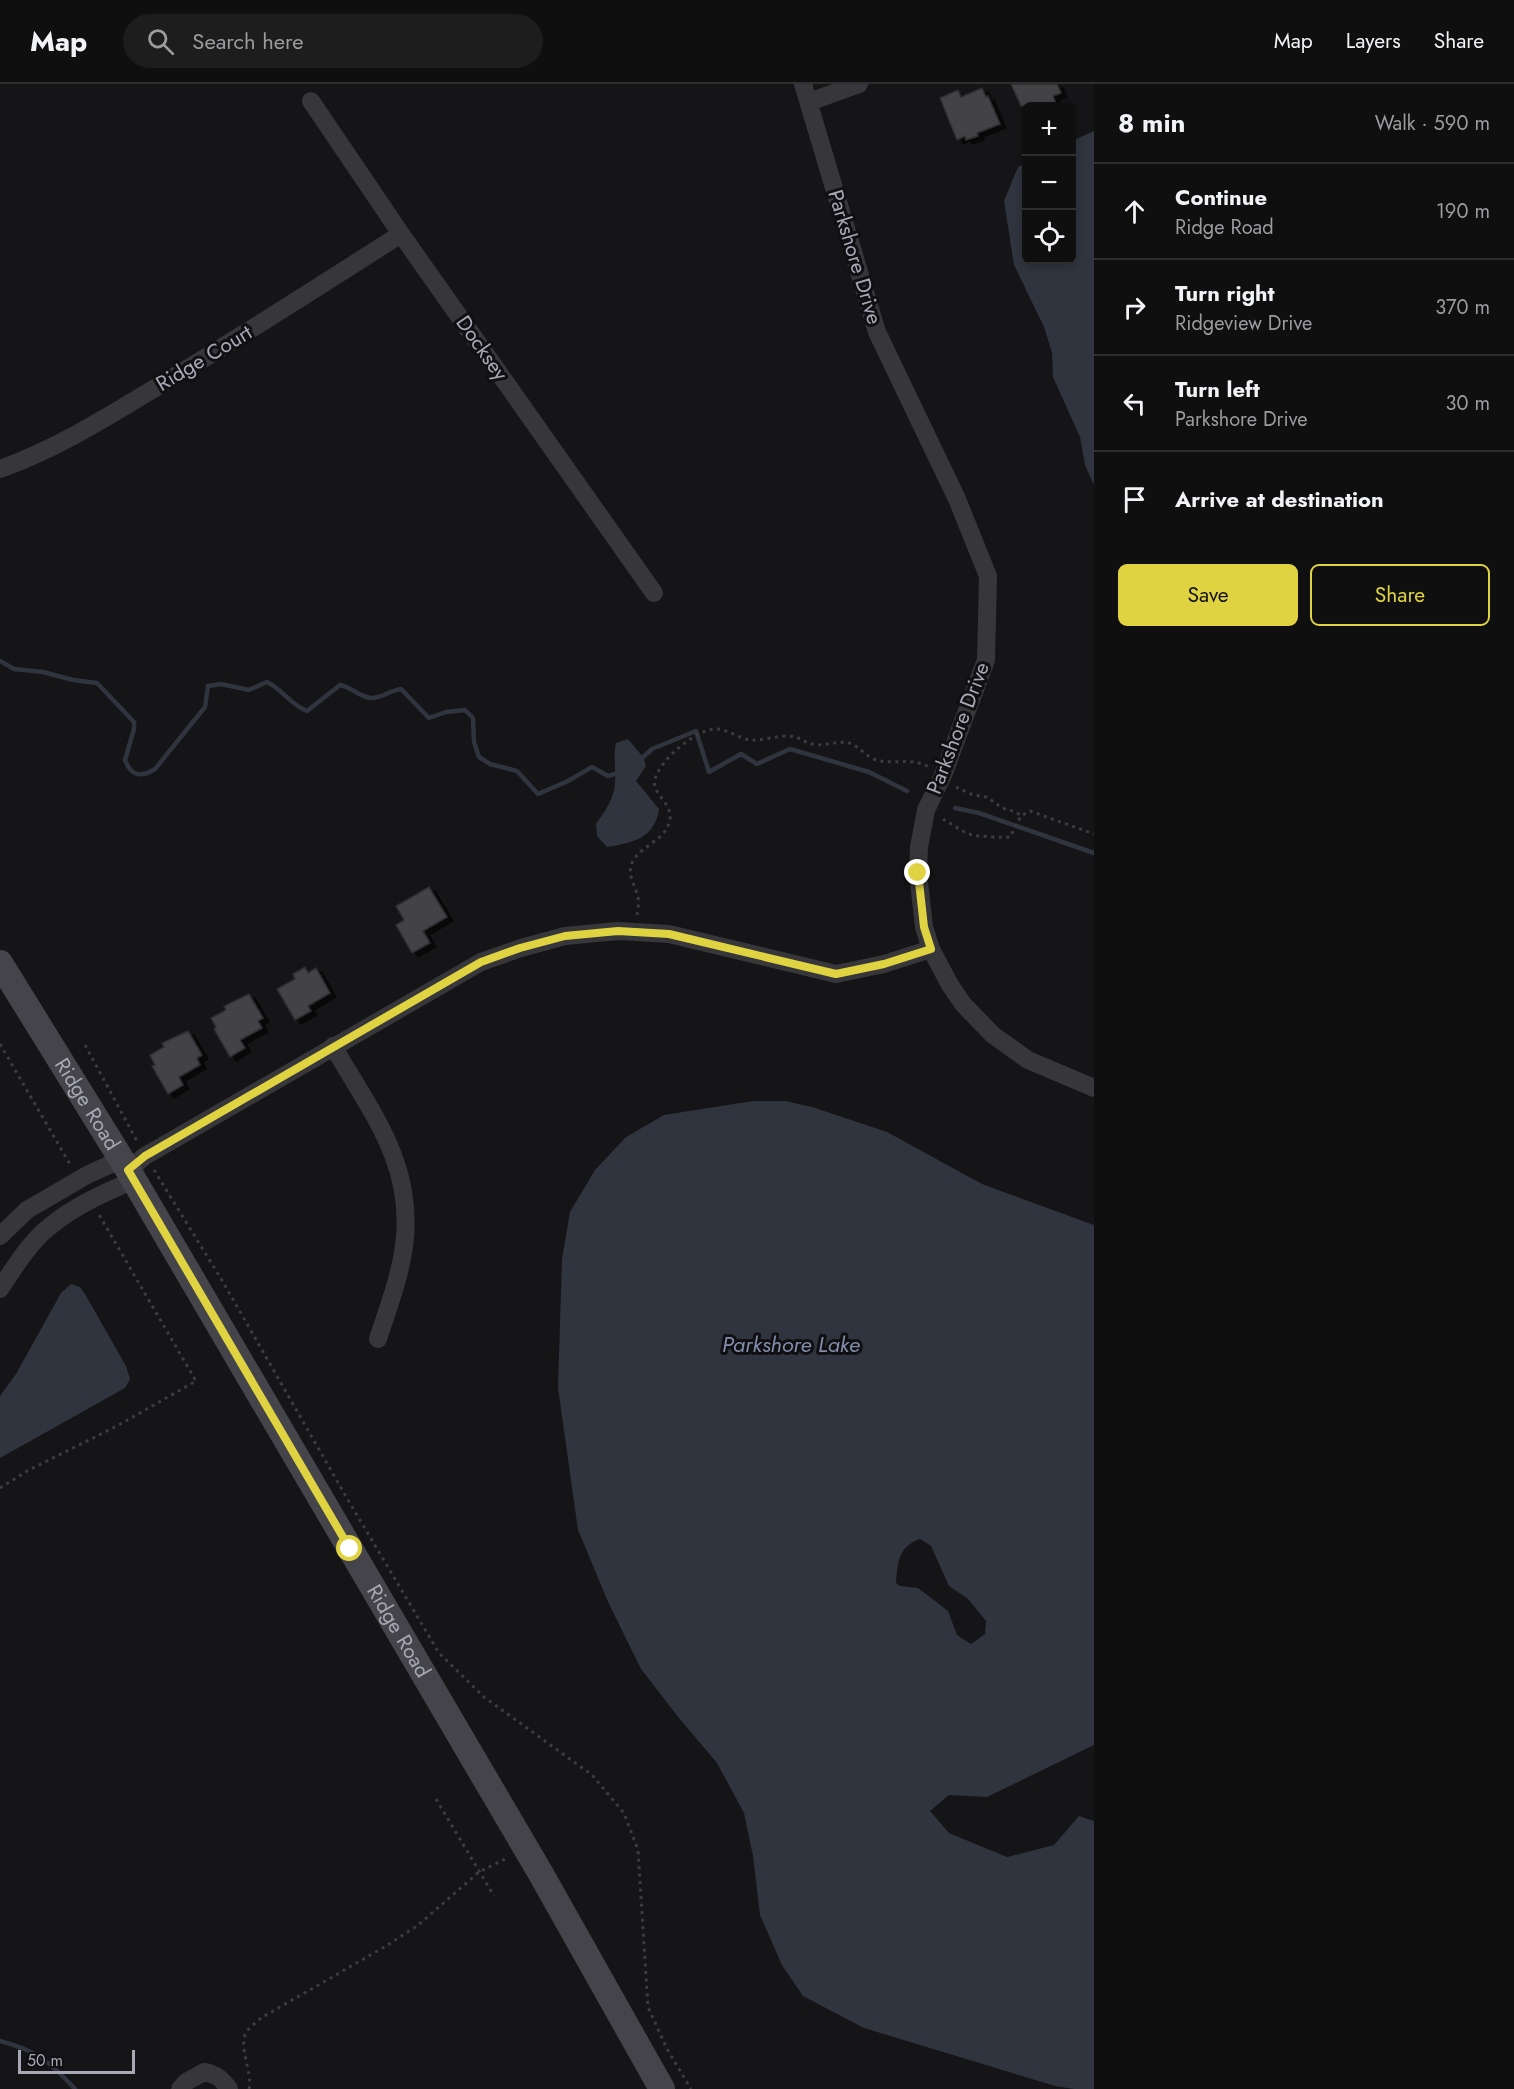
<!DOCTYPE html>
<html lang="en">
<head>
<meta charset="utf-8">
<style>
	body { margin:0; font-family:Jost,sans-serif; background:#1e1d1e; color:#f1f3f6 }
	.controls { position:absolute; right:18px; top:18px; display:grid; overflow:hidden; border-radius:9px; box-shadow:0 3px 9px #0003 }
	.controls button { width:54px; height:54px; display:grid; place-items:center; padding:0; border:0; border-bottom:2px solid #302f30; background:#100f10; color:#f1f3f6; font:30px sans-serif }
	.scale { position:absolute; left:18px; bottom:15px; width:117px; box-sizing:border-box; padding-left:6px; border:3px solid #a8a8b5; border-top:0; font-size:16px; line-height:21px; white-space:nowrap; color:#a8a8b5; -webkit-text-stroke:4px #100f11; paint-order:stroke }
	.stop { position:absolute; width:18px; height:18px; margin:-14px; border:4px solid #e0d342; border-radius:50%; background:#fff }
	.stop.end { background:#e0d342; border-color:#fff; box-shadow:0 2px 6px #0008 }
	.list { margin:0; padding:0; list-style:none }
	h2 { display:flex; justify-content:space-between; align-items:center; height:78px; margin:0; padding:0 24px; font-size:26px }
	h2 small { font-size:20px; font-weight:400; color:#9c9c9f }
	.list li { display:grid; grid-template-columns:39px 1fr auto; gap:18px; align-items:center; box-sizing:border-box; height:96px; padding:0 24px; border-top:2px solid #302f30 }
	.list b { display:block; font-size:22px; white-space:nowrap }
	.list p { margin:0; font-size:20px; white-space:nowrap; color:#9c9c9f }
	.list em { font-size:20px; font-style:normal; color:#9c9c9f }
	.actions { display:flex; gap:12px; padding:18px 24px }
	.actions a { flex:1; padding:14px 0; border:2px solid #e0d342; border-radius:9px; text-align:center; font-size:21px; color:#e0d342 }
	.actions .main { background:#e0d342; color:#111 }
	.icon { flex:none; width:33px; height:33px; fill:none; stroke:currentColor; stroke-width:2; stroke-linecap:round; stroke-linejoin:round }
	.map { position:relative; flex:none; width:1094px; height:2005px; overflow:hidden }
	header { display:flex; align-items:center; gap:36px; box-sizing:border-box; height:84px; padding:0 30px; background:#100f10; border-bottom:2px solid #302f30 }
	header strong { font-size:28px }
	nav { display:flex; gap:33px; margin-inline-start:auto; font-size:21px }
	.search { width:420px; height:54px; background:#1e1d1e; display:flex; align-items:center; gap:15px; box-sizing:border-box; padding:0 21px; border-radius:33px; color:#9c9c9f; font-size:22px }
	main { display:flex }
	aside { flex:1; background:#100f10 }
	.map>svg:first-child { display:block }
</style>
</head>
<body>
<header>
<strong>Map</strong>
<div class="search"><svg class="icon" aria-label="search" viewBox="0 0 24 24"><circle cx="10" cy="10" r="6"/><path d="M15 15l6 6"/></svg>Search here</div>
<nav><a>Map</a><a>Layers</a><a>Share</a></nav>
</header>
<main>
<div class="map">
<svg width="1094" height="2005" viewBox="0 0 1094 2005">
	<defs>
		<filter id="shadow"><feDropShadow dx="6" dy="4" stdDeviation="0" flood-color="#0009"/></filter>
	</defs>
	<rect width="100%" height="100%" fill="#151416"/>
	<path fill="#2f343e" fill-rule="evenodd" d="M1094,47V401L1085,381L1080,353L1053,293L1052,269L1044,243L1014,181L1004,117L1018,83L1026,79V176H1072V57Z
		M628,655L643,673L646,682L636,697L659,725C655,754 633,759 607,763L597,752L596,740C605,727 615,714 615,697C616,684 613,672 616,659Z
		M753,1017H785L812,1023L887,1048L982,1100L1094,1141V1661L987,1713L949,1711L930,1727L949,1749L1007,1773L1054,1761L1079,1732L1094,1737V2005H1074L1055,2002L864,1944L803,1912L782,1881L760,1831L753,1772L744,1729L717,1679L679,1634L641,1585L609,1520L578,1446L558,1304L562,1175L570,1128L595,1086L626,1053L664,1031ZM920,1455L931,1462L949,1502L968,1515L986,1537L985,1550L971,1560L957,1551L948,1527L918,1504L900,1502L896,1499C898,1478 898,1463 920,1455Z
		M71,1200L80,1203L85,1210L126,1282L130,1295L125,1304L0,1374V1312L16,1290L61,1209Z"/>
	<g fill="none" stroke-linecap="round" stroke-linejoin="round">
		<path stroke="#2f343e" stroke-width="4.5" d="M0,577L14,585L43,588L73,596L97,599L134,638V645L125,676C131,692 141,694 155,685L205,623L208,602L221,600L249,606L267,598C282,605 291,621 307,627L340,601C352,603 360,614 372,614C382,614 391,606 401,605L429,634L446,628L465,626L473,634L474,658L479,673L490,680L517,687L538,710L568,697L592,683L608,692L618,689
			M640,676L652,665L696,647L709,688L741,670L757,680L790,665L869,688L907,707
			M955,724L979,729L1094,769
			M0,1957C37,1967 49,1977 75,2005"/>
	</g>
	<path fill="#424246" stroke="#2f2f32" stroke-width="1.5" filter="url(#shadow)" d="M1011,0H1057L1061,9L1053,12L1057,22H1021Z
		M982,4L986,13L988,12L1000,40L977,49L978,52L966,56L965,52L957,56L940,14L958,6L961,13Z
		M429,803L447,833L423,847L430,859L412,869L396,841L404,836L396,822Z
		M305,883L308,889L316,884L330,909L308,922L311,927L295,936L277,905L295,895L293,890Z
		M249,910L263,934L258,937L262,944L240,956L245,964L230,973L214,945L216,943L211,934L226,926L224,922Z
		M188,947L202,971L197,974L200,981L179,993L183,1001L168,1010L152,982L155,981L150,971L164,963L162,959Z"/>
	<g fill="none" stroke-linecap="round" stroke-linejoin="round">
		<path stroke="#3c3c41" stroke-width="3" stroke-dasharray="3 4.5" stroke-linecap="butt" d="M956,703L973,711L987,713L1002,724L1016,728L1021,732L1030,727L1094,750
			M943,735C952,740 962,748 972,751C975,752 1005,754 1010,753L1021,732
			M637,831C638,826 639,819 638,813C635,801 627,791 632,779C641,760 666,758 670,735C672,718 651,710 655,695C660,676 696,645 716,645C728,645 739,655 751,656C762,657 775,652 787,652C799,652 803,658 812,660C824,663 838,656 849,659C859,662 865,672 876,676C892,681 912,673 929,683
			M0,960L71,1082
			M85,961L137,1057
			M154,1086L223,1198L348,1416L439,1569L484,1613L592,1691L624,1729L638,1766L648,1923L667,1965L691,2005
			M0,1404L27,1387L117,1342L196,1297L98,1129
			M436,1715L494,1812
			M249,2005C253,1988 237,1961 247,1947C251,1942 257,1938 261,1934L386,1862L417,1842L479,1788L509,1773"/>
		<path stroke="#36363b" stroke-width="18" d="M803,0L877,248L957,415L988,492L986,576L943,691L926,726L919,763L918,789L924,843L931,865L950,901L963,920L993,951L1028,976L1094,1004
			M311,17L401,150L654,509
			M809,18L859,0
			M0,385C61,363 110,331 165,298C245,250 323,200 401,150
			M333,962C371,1028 415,1081 404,1162C400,1193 388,1224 378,1255
			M128,1086L145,1072L481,878L521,864L565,852L618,847L669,850L836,890L884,880L931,865
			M0,1152L27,1126L87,1091L122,1075
			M0,1205C14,1184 29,1159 49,1143C74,1122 104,1109 134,1096
			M180,2005L186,1998L204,1988C216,1990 222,1995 229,2005"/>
		<path stroke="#44444a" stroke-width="26" id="s1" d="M0,879L128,1086L541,1790L662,2005"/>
	</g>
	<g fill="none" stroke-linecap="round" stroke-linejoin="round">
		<path stroke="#e0d342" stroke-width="8" d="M350,1465L128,1086L145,1072L481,878L520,864L565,852L618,847L669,850L836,890L884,880L931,865L924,843L918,789"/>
	</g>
	<g text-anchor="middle" stroke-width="6" stroke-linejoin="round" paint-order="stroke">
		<g font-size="21" fill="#a8a8b5" stroke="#100f11">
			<text transform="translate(855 173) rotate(73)" y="7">Parkshore Drive</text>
			<text transform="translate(482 264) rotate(55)" y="7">Docksey</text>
			<text transform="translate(204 274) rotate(-31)" y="7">Ridge Court</text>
			<text transform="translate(958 644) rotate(-69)" y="7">Parkshore Drive</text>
			<text dy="7" stroke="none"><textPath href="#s1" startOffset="166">Ridge Road</textPath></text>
			<text dy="7" stroke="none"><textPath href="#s1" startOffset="778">Ridge Road</textPath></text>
		</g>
		<g font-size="22" font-style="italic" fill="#828ead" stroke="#100f11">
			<text x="791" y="1268">Parkshore Lake</text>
		</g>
	</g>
</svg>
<div class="controls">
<button>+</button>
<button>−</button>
<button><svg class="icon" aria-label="locate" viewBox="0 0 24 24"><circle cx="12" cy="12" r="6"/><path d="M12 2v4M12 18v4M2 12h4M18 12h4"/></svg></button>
</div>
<div class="scale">50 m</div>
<div class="stop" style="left:350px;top:1465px"></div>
<div class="stop end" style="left:918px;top:789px"></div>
</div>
<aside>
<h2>8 min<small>Walk · 590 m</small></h2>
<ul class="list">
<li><svg class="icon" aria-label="ahead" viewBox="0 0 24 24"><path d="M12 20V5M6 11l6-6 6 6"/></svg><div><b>Continue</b><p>Ridge Road</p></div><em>190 m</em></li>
<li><svg class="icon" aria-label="right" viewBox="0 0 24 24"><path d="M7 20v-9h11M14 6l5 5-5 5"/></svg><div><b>Turn right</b><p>Ridgeview Drive</p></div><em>370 m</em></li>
<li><svg class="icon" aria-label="left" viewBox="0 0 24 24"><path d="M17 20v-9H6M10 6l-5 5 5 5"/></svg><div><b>Turn left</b><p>Parkshore Drive</p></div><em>30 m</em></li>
<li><svg class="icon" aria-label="arrive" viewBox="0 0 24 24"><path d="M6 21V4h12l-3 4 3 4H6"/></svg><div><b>Arrive at destination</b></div></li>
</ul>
<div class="actions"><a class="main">Save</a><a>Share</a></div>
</aside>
</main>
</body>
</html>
